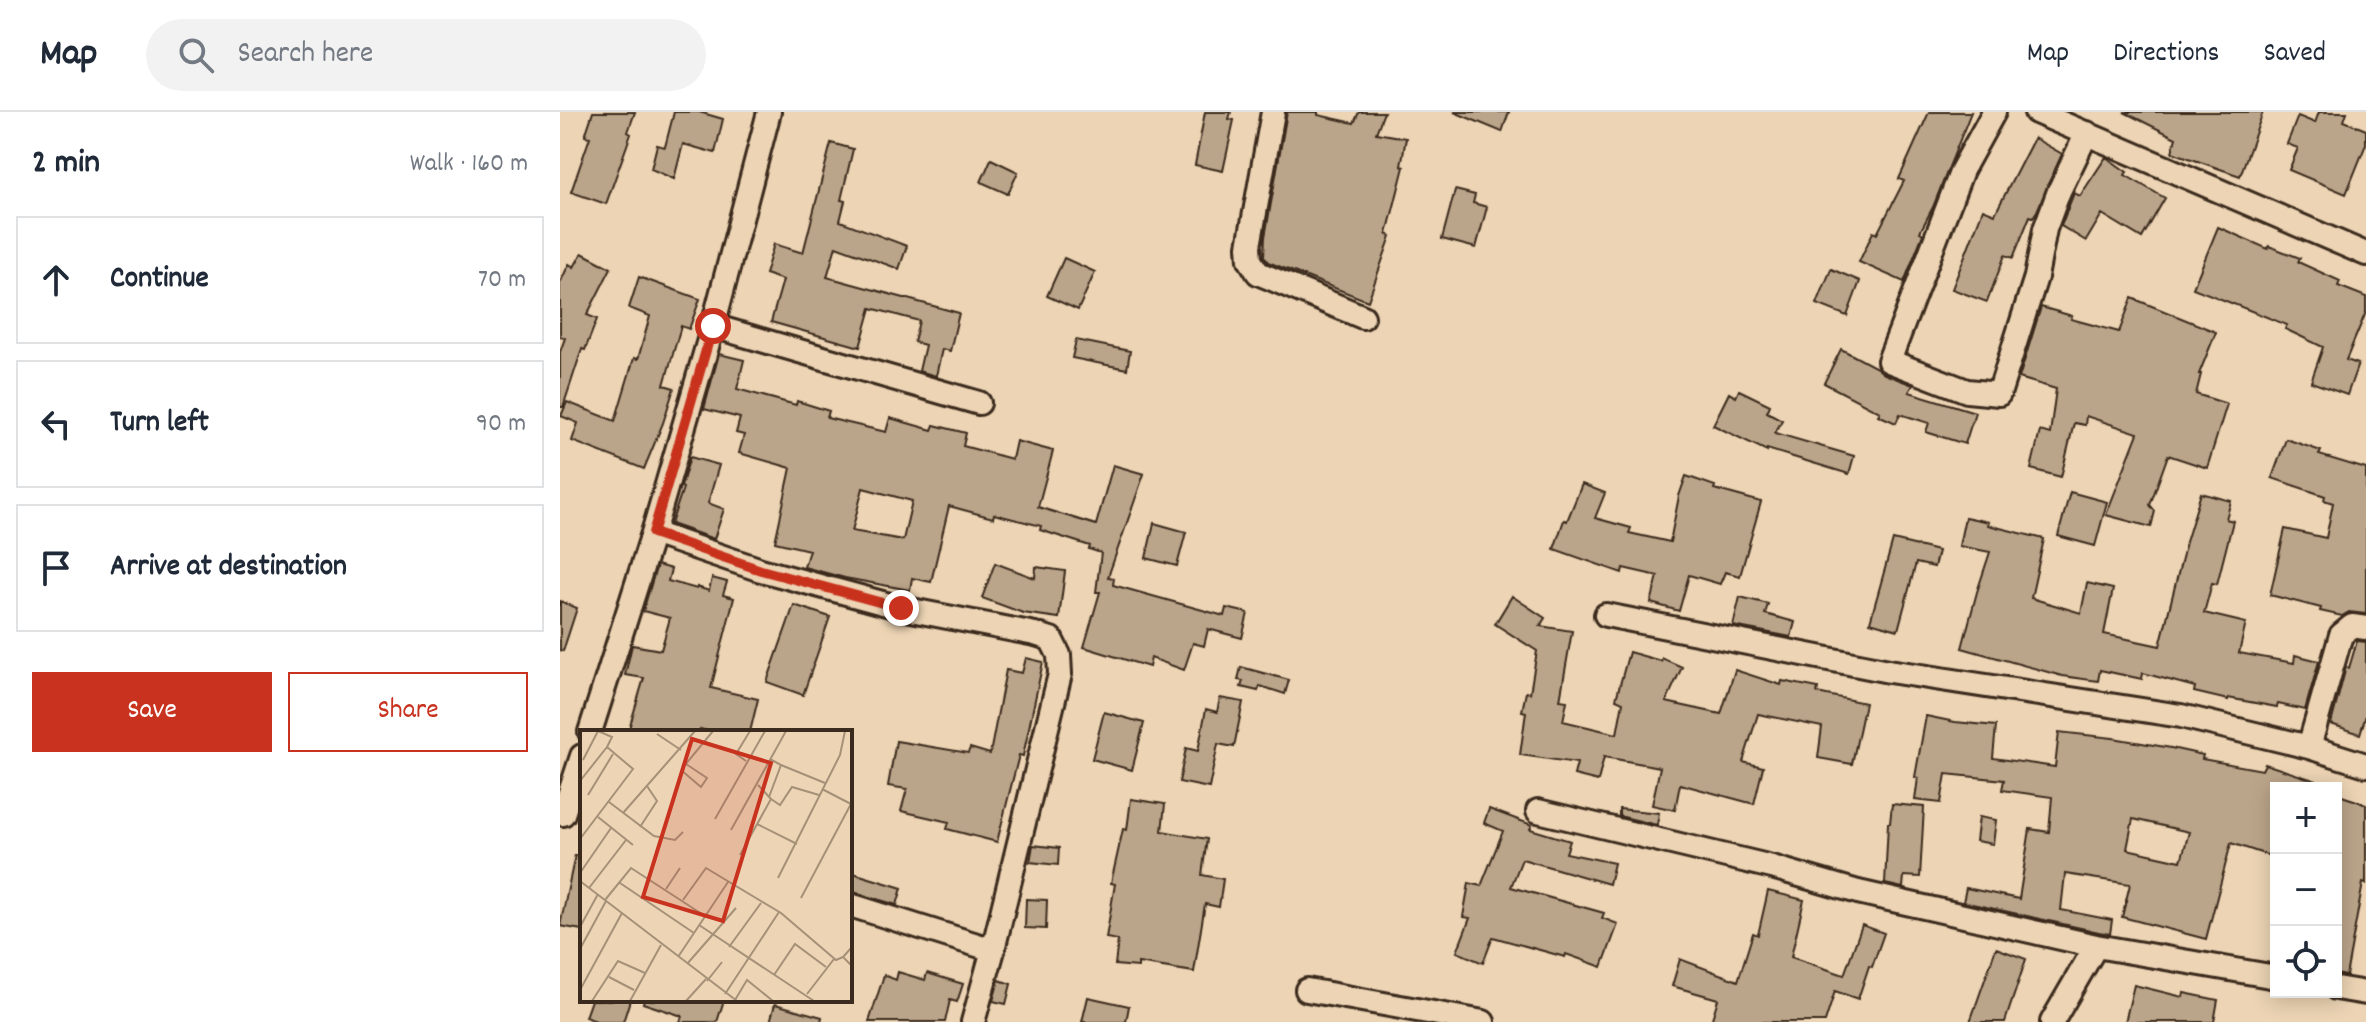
<!DOCTYPE html>
<html lang="en">
<head>
<meta charset="utf-8">
<style>
	body { margin:0; font-family:Dekko,sans-serif; background:#f2f2f3; color:#1f2937 }
	.controls { position:absolute; right:24px; bottom:24px; display:grid; overflow:hidden; border-radius:0px; box-shadow:0 4px 20px #0003 }
	.controls button { width:72px; height:72px; display:grid; place-items:center; padding:0; border:0; border-bottom:2px solid #e0e1e3; background:#fff; color:#1f2937; font:40px sans-serif }
	.stop { position:absolute; width:24px; height:24px; margin:-18px; border:6px solid #c8321e; border-radius:50%; background:#fff }
	.stop.end { background:#c8321e; border-color:#fff; box-shadow:0 2px 8px #0008 }
	.list { margin:0; padding:0; list-style:none }
	h2 { display:flex; justify-content:space-between; align-items:center; height:104px; margin:0; padding:0 32px; font-size:34px }
	h2 small { font-size:26px; font-weight:400; color:#747a83 }
	.list li { display:grid; grid-template-columns:52px 1fr auto; gap:24px; align-items:center; box-sizing:border-box; height:128px; margin:0 16px 16px; padding:0 16px; border:2px solid #e0e1e3; border-radius:0px }
	.list b { display:block; font-size:30px; white-space:nowrap }
	.list em { font-size:26px; font-style:normal; color:#747a83 }
	.actions { display:flex; gap:16px; padding:24px 32px }
	.actions a { flex:1; padding:18px 0; border:2px solid #c8321e; border-radius:0px; text-align:center; font-size:28px; color:#c8321e }
	.actions .main { background:#c8321e; color:#fff }
	.icon { flex:none; width:44px; height:44px; fill:none; stroke:currentColor; stroke-width:2; stroke-linecap:round; stroke-linejoin:round }
	.map { position:relative; flex:none; width:1806px; height:910px; overflow:hidden }
	header { display:flex; align-items:center; gap:48px; box-sizing:border-box; height:112px; padding:0 40px; background:#fff; border-bottom:2px solid #e0e1e3 }
	header strong { font-size:38px }
	nav { display:flex; gap:44px; margin-inline-start:auto; font-size:28px }
	.search { width:560px; height:72px; background:#f2f2f3; display:flex; align-items:center; gap:20px; box-sizing:border-box; padding:0 28px; border-radius:44px; color:#747a83; font-size:30px }
	main { display:flex }
	aside { flex:1; background:#fff }
	.map>svg:first-child { display:block }
</style>
</head>
<body>
<header>
<strong>Map</strong>
<div class="search"><svg class="icon" aria-label="search" viewBox="0 0 24 24"><circle cx="10" cy="10" r="6"/><path d="M15 15l6 6"/></svg>Search here</div>
<nav><a>Map</a><a>Directions</a><a>Saved</a></nav>
</header>
<main>
<aside>
<h2>2 min<small>Walk · 160 m</small></h2>
<ul class="list">
<li><svg class="icon" aria-label="ahead" viewBox="0 0 24 24"><path d="M12 20V5M6 11l6-6 6 6"/></svg><div><b>Continue</b></div><em>70 m</em></li>
<li><svg class="icon" aria-label="left" viewBox="0 0 24 24"><path d="M17 20v-9H6M10 6l-5 5 5 5"/></svg><div><b>Turn left</b></div><em>90 m</em></li>
<li><svg class="icon" aria-label="arrive" viewBox="0 0 24 24"><path d="M6 21V4h12l-3 4 3 4H6"/></svg><div><b>Arrive at destination</b></div></li>
</ul>
<div class="actions"><a class="main">Save</a><a>Share</a></div>
</aside>
<div class="map">
<svg width="1806" height="910" viewBox="0 0 1806 910">
	<rect width="100%" height="100%" fill="#ecd4b4"/>
	<filter id="ink" filterUnits="userSpaceOnUse"><feTurbulence type="fractalNoise" baseFrequency=".0125" numOctaves="2"/><feDisplacementMap in="SourceGraphic" scale="16" xChannelSelector="R" yChannelSelector="G"/><feConvolveMatrix kernelMatrix="1 2 1 2 8 2 1 2 1" color-interpolation-filters="sRGB"/></filter>
	<g filter="url(#ink)">
		<path fill="#bba58a" stroke="#3b2a1e" stroke-width="2" fill-rule="evenodd" d="M33,0H75L68,20L71,22L46,92L11,80L30,25L25,24Z
			M114,0H139L163,7L155,41L123,32L114,67L91,57L97,33L105,35Z
			M645,0H671L669,7L674,8L663,59L635,53Z
			M727,0H758V3L794,11L799,0H824L816,21L846,26L841,54L844,55L827,122L831,124L808,189L708,150L704,144L705,125Z
			M894,0H949L942,20Z
			M1369,0H1411L1373,95L1360,120L1363,122L1344,170L1299,150L1313,120L1317,122L1344,69L1339,67Z
			M1564,0H1703L1680,64L1612,40L1616,26Z
			M1759,0H1787L1784,9L1806,18V32L1786,82L1729,58L1738,36L1727,32L1738,4L1755,11Z
			M1474,26L1502,42L1477,99L1473,105L1470,104L1453,146L1445,143L1427,190L1392,177L1423,97L1435,102Z
			M271,31L293,37L281,88L285,89L280,109L347,134L339,157L276,134L267,165L399,201L390,239L382,237L376,264L359,259L365,233L354,230L359,209L311,196L300,235L211,210L223,168L205,162L214,132L243,141Z
			M1546,45L1567,60L1565,63L1605,86L1582,126L1542,102L1526,129L1501,114L1514,81L1520,84Z
			M431,47L458,60L448,82L421,70Z
			M895,78L915,83L913,91L927,95L916,136L882,127Z
			M1658,115L1708,137L1709,134L1740,146L1738,150L1780,169L1778,174L1806,185V200L1786,248L1798,252L1787,283L1751,270L1763,235L1725,217L1727,213L1633,176Z
			M22,141L51,156L27,203L37,207L25,238L22,237L3,295H0V240L5,226L0,224V171L9,152L14,155Z
			M504,146L535,160L518,198L487,184Z
			M1271,157L1300,169L1287,204L1257,192Z
			M79,165L140,187L129,217L121,214L104,273L114,276L103,311L84,357L12,329L18,311L1,304L7,290L55,309L74,246L78,247L90,204L69,196Z
			M1572,186L1656,220L1639,262H1641L1636,282L1667,292L1647,356L1608,343L1590,393L1595,399L1591,415L1546,403L1578,321L1526,304L1525,313L1514,311L1501,365L1471,357L1480,319L1490,322L1496,277L1459,266L1481,195L1512,204L1511,207L1559,220Z
			M516,228L570,239L567,257L512,246Z
			M1281,237L1317,256L1324,262L1353,273L1349,280L1415,300L1405,332L1366,320L1369,311L1340,302L1336,311L1318,303L1320,300L1264,271Z
			M159,242L184,248L177,277L236,293L237,289L269,299L267,306L326,320L330,306L372,318L374,313L406,321L403,334L452,347L456,329L493,339L478,395L536,413L553,353L584,362L548,465L554,466L553,473L664,504L666,496L688,501L682,526L648,517L644,534L633,531L624,558L591,546L589,555L524,535L540,480H536L541,441L529,437L530,434L480,418L481,414L434,402L433,406L389,394L371,470L352,466L350,478L285,466L244,455L249,438L215,430L231,356L179,341L184,323L176,321L180,306L144,297ZM303,376L352,389L343,428L292,419Z
			M1179,278L1210,293L1207,300L1222,308L1215,321L1294,344L1289,362L1207,337V339L1153,313L1169,281L1176,285Z
			M1726,327L1761,339L1759,343L1806,357V502L1789,500L1782,504L1760,499L1761,496L1710,483L1725,417L1766,426L1773,391L1764,388L1765,384L1712,366Z
			M130,345L159,353L148,391L164,397L154,427L111,412L123,376L121,375Z
			M1126,364L1155,374L1154,377L1201,390L1180,464L1165,460L1160,472L1129,463L1119,499L1091,491L1098,464L1063,456L1062,461L994,437L1004,408L1007,409L1022,372L1045,381L1035,406L1071,416L1069,421L1110,430L1119,384Z
			M1510,380L1547,390L1535,434L1498,424Z
			M1641,381L1671,389L1666,407L1673,409L1657,472L1652,471L1644,501L1686,511L1679,541L1734,551L1735,543L1759,549L1745,598L1718,592L1717,595L1668,586V588L1634,580L1635,575L1583,561L1582,567L1540,558L1538,569L1502,564L1402,536L1417,480L1430,440L1399,434L1405,405L1429,410L1428,413L1484,427L1471,486L1521,501L1527,471L1553,477L1544,522L1600,534L1626,430Z
			M594,411L626,420L617,454L586,446Z
			M1333,428L1378,439L1374,455L1356,451L1338,518L1310,510Z
			M435,451L475,466L476,455L505,459L499,506L463,501L422,486Z
			M97,453L111,457L108,469L137,477V475L149,479L152,466L167,470L163,483L174,486L151,576L198,587L190,620H152L140,617L139,620H68L84,566L65,563L72,533L101,538L110,506L83,499Z
			M952,484L985,506L980,514L1012,519L1000,588L1007,589L1003,609L1057,622L1063,590L1056,587L1069,540L1101,549L1102,546L1122,555L1106,590L1161,602L1175,558L1221,573L1222,569L1258,576L1257,581L1305,591L1292,652L1258,646L1262,615L1198,602L1183,650L1203,655L1194,692L1120,672L1115,698L1092,693L1100,655L1044,645L1038,669L1014,663L1017,651L960,643L966,600L962,599L966,580L970,581L977,539L935,512Z
			M1180,485L1208,492L1205,502L1235,510L1231,525L1173,514Z
			M0,489L17,496L3,539L0,538Z
			M234,493L270,505L243,583L207,570Z
			M1797,529L1806,530V603L1800,622L1771,612L1786,555L1789,556Z
			M466,546L483,550L463,644L459,643L437,730L387,717L389,710L341,699L347,677L328,674L336,629L408,641L410,636L430,642L446,558L462,561Z
			M681,555L729,568L725,582L700,574L698,579L681,575L683,569L678,568Z
			M660,586L683,590L674,635L658,632L649,676L619,670L626,636L638,639L646,597L657,600Z
			M544,600L584,611L572,658L532,647Z
			M1366,604L1395,610L1436,614L1433,646L1495,655L1499,620L1553,626L1611,636L1643,643L1642,647L1702,658L1705,652L1769,673V676H1716V746L1671,731L1646,827L1562,805L1570,772L1505,762L1501,798L1552,808L1550,822L1539,820L1403,790L1406,776L1459,787L1470,717L1489,720L1492,685L1442,678L1444,668L1386,662L1381,691L1355,688L1358,666L1355,665ZM1573,707L1629,720L1621,749L1567,737Z
			M1776,682L1806,692V772L1803,771L1786,864L1776,862Z
			M571,687L605,692L602,719L647,727L642,763L663,767L659,795L645,792L634,860L578,851V855L555,853L558,828L546,826L555,772L551,771L563,717L567,718Z
			M1332,692L1364,695L1360,765L1344,764L1343,776L1325,772L1328,711H1330Z
			M929,697L972,713L970,717L1010,729L1006,741L1054,751L1049,772L962,747L951,775L1044,801L1042,806L1058,812L1042,855L1006,842L1005,845L933,825L923,851L897,840L910,806L903,805L909,771L921,774L943,719L924,711Z
			M1059,697L1099,701L1097,713L1059,704Z
			M1419,705L1436,708L1433,732L1416,729Z
			M473,733L499,736L498,753L470,750Z
			M15,743L22,744V818L0,814Z
			M290,760L342,776L337,793L290,779Z
			M1208,779L1244,788L1231,845L1284,863L1302,813L1324,821L1312,855L1309,854L1298,887L1275,879L1265,910H1151L1158,887L1112,874L1120,847L1178,869L1193,821L1198,823Z
			M466,787L487,788L486,817L465,816Z
			M1436,836L1466,847L1445,910H1410Z
			M338,860L365,868L367,861L403,872L397,890L390,888L385,910H309L324,863L336,868Z
			M439,868L451,872L446,892L433,889Z
			M1574,873L1623,885L1624,881L1658,888L1654,910H1565Z
			M528,885L569,894L566,910H522Z
			M31,888H70L63,910H39L25,905Z
			M84,888H164L157,910H120L122,904L83,891Z
			M215,892L262,905L261,910H210Z"/>
		<g fill="none" stroke-linecap="round" stroke-linejoin="round">
			<g stroke="#3b2a1e" stroke-width="28">
				<path id="minor" d="M713,0L689,134L690,148L698,161L803,205
					M1434,0L1402,58L1329,249L1407,279L1439,282L1476,165L1485,117L1499,79L1527,21
					M1476,0L1806,142
					M153,214L419,291
					M93,421L201,458L341,496L475,522L491,527L499,543L500,562L433,838L413,910
					M1046,503L1329,559L1621,604L1749,635L1806,653
					M30,620L93,421L153,214L209,0
					M1749,635L1781,523L1792,514L1806,516
					M978,699L1212,755L1298,780L1536,834L1716,865
					M3,702L22,644
					M290,793L433,838
					M1776,876L1806,881
					M747,878L923,910
					M1492,910L1536,834"/>
			</g>
			<use href="#minor" stroke="#ecd4b4" stroke-width="22"/>
		</g>
	</g>
	<g fill="none" stroke-linecap="round" stroke-linejoin="round" filter="url(#ink)">
		<path stroke="#c8321e" stroke-width="10" d="M153,214L93,421L201,458L341,496"/>
	</g>
	<g transform="translate(20 618)">
		<rect width="272" height="272" fill="#ecd4b4"/>
		<path fill="none" stroke="#a59078" stroke-width="2" d="M77,4L101,20M3,30L18,1M166,31L156,24L170,1M105,35L133,1M201,35L245,53M101,40L121,57L127,48L106,34M0,51L27,17M242,59L271,74M8,65L33,24M189,67L201,35L190,29M191,69L200,75L212,57L239,65M29,72L74,106L95,110L103,102M43,83L115,1M18,87L53,115M135,89L185,1M177,94L217,114M60,97L77,71L67,56M151,100L206,1M0,109L53,39L27,17L32,7L18,1M160,125L191,69L178,55M0,143L31,98M198,148L260,25L265,1M0,151L157,271M40,153L114,203M9,158L46,110M86,159L100,138M221,168L272,72M25,170L51,138L125,186M103,170L126,138L201,183L256,230L263,227M119,195L234,271M0,197L18,164M149,217L181,173M0,219L26,171M98,227L148,152M107,234L156,178M271,235L263,227L272,217M194,245L215,214L246,237M29,247L54,260M127,251L142,232M0,260L42,183M145,264L199,182M227,264L254,229M155,270L167,250L193,271M12,271L38,231L65,243M50,271L81,215M106,271L126,249"/>
		<path fill="#c8321e" fill-opacity="0.15" stroke="#c8321e" stroke-width="4" d="M112,9L191,33L143,191L63,167Z"/>
		<rect width="272" height="272" fill="none" stroke="#3b2a1e" stroke-width="4"/>
	</g>
</svg>
<div class="controls">
<button>+</button>
<button>−</button>
<button><svg class="icon" aria-label="locate" viewBox="0 0 24 24"><circle cx="12" cy="12" r="6"/><path d="M12 2v4M12 18v4M2 12h4M18 12h4"/></svg></button>
</div>
<div class="stop" style="left:153px;top:214px"></div>
<div class="stop end" style="left:341px;top:496px"></div>
</div>
</main>
</body>
</html>
